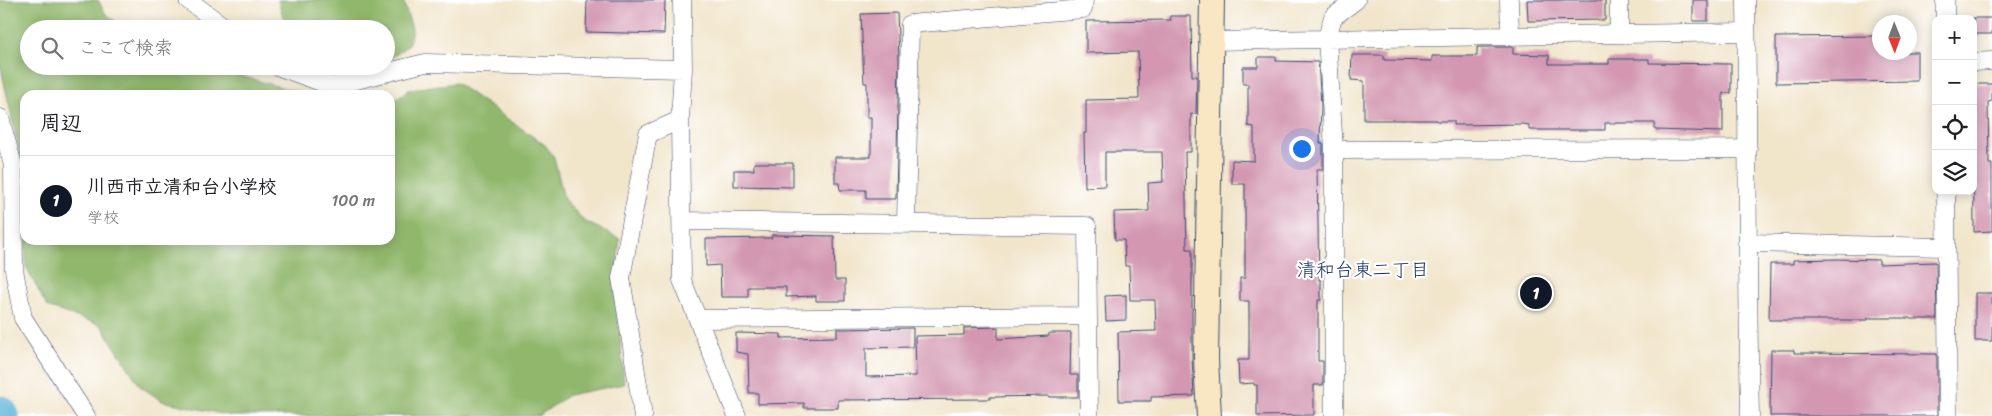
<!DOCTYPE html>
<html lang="ja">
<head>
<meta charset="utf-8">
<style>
	body { margin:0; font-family:Sriracha,"Klee One",sans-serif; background:#f6f6f6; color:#202124 }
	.controls { position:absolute; right:15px; top:15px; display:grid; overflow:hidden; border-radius:10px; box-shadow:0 2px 12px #0003 }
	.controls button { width:45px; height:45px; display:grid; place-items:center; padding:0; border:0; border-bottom:1px solid #e0e0e0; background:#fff; color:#202124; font:25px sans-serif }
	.compass { position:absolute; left:1872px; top:15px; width:45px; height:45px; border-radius:50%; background:#fff; box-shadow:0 2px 12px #0003; rotate:179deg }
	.you { position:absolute; left:1301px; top:148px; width:18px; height:18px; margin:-12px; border:4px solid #fff; border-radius:50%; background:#1a73e8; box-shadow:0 0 0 8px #1a73e833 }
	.badge { display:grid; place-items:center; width:32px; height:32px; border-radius:50%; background:#111827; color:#fff; font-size:16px; font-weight:700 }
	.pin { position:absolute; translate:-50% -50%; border:2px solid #fff; box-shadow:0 1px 5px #0006 }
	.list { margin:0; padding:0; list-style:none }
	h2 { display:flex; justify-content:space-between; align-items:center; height:65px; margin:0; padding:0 20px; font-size:21px }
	h2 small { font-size:16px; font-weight:400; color:#757577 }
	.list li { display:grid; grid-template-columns:32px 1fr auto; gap:15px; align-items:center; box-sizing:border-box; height:90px; padding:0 20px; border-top:1px solid #e0e0e0 }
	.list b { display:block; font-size:19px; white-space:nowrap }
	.list p { margin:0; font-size:16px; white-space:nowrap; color:#757577 }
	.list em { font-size:16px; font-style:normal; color:#757577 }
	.icon { flex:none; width:28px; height:28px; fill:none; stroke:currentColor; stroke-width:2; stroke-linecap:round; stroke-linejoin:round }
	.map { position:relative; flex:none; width:1992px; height:416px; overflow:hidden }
	.search { position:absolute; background:#fff; box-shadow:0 2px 12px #0003; left:20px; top:20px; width:375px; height:55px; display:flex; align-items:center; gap:12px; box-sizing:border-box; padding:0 18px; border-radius:28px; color:#757577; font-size:19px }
	.panel { position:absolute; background:#fff; box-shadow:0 2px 12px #0003; left:20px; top:90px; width:375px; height:155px; border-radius:15px }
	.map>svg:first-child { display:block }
</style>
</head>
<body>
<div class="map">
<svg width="1992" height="416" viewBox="0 0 1992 416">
	<rect width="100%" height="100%" fill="#fff"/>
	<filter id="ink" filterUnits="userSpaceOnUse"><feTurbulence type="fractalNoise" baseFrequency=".02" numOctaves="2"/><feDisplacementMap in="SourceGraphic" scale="10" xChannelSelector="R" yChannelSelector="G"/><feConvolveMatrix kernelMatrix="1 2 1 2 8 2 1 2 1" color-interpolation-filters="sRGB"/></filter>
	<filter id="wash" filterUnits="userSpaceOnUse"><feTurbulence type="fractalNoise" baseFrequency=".0096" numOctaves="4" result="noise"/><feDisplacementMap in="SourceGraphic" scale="20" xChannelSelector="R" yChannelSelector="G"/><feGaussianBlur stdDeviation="1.12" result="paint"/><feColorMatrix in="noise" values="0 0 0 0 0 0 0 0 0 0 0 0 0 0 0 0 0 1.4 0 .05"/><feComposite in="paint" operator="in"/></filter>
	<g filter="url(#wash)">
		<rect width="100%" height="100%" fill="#f1e5ca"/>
		<path fill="#91b76c" stroke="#567365" d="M0,0H98L105,13L125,29H29V66H206L308,95H25V209L24,172L0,64Z
			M278,0H403L412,29L409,44L386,62V29H287Z
			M456,83L545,145L554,157L564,199L584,221L620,239L615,281L624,384L568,395L539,416H232L162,401L140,386L101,325L47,307L26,266V240H390V102L411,89Z"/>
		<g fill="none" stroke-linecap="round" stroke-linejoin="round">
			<path stroke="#5cb2d9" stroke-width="35" d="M0,413L2,416"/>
		</g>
		<g id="blocks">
			<path fill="#d397b1" d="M587,0H665L664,34L586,32Z
				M1527,0H1605V20L1528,21Z
				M1693,0H1708V21H1693Z
				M897,13L899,59L896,199H866V190H840L839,183H835V157H871V117H867V83H864L861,14Z
				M1170,16H1191L1192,76H1197L1196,114H1191V152H1185L1187,249H1192V359L1194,396L1151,397V401H1119L1118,332L1156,331L1155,300H1130L1129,266H1125L1124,240H1115L1114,212L1149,211L1148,183L1163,182L1162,152H1105V186L1085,187L1084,133H1086V100L1139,99L1138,52L1086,53V21L1171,20Z
				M1973,18H1992V34H1973Z
				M1880,36V52H1917V81L1776,83V37Z
				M1477,47H1513V54L1549,55V64H1609V59H1649V63L1731,64V93H1723V132L1655,130V123H1605V130H1529V125L1522,124L1454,125V121H1437V120H1364V81L1351,80L1352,55H1384V60L1432,61V56H1477Z
				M1258,57H1276V61L1318,62L1321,105L1320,143H1323V169H1317L1319,280H1321V300H1318V361H1323V385H1314V415L1257,416V385H1254V383L1239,384L1238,360H1249V301H1240V278H1245V184H1232V160L1254,161V127L1248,126V84H1243V67H1258Z
				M1973,84H1992V101L1988,102L1989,164H1992V231L1974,232Z
				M754,163H793V187L734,186V170H754Z
				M772,235L834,236L835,280H845V301H816V296L786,297V287H748V297H721L720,265L706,266V239L772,238Z
				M1837,259L1879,260V264L1936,262L1937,319H1910V318H1868V320H1769L1770,264H1793V260Z
				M1975,293H1992V341H1975Z
				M1126,295V320L1106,321L1105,296Z
				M998,327V339L1049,336V333H1071L1070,375H1078V397H1049V396L990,397V399L838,400V408H804V403L758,404V393H749L748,354L736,352V333L781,334V338L837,337V329L913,328V347L866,348V377L916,376L915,336L964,335V328Z
				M1771,350H1794V353L1937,354V416H1770Z"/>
		</g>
	</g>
	<g filter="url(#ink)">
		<use href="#blocks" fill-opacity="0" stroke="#3b4a6e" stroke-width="1"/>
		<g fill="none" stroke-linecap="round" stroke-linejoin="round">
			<g stroke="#3b4a6e" stroke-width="19">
				<path id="street" d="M188,0L227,29
					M1509,0L1510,35
					M1746,0C1748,139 1747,277 1750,416
					M1945,0V19
					M1619,34V0
					M1211,41L1746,32
					M1973,62L1992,61
					M277,66L332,86L425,63L683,69L682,0
					M0,118L13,165L14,270L23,318L86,416
					M680,120L682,280L737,416
					M1334,150L1748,149
					M1946,191L1948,416
					M682,221L1087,226L1089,416
					M906,224L910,24L1083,9L1084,0
					M1747,243L1946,247
					M698,319L1088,316
					M643,416L621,278L648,134L680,120L683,69
					M1334,416V150L1327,38L1333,17L1356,0"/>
			</g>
			<g stroke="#3b4a6e" stroke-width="26">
				<path id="secondary" d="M1209,416L1206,359L1212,0"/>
			</g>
			<use href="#street" stroke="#fff" stroke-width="18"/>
			<use href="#secondary" stroke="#f9e7c3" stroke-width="24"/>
		</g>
	</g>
	<g text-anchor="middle" stroke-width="4.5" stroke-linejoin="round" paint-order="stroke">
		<g font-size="19" fill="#1b2f5e" stroke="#fff">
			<text x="1363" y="276">清和台東二丁目</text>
		</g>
	</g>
</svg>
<div class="controls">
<button>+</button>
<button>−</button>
<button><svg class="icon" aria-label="locate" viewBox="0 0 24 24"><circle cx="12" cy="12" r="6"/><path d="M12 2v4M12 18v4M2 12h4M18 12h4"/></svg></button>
<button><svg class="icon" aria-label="layers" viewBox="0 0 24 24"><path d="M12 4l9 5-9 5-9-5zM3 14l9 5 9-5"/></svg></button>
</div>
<svg class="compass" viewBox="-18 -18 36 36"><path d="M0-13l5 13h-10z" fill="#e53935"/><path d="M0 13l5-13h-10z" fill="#757577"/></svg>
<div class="you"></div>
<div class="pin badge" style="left:1536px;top:293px">1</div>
<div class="search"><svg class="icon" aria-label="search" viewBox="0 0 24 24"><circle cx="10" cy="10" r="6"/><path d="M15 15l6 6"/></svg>ここで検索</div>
<section class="panel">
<h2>周辺<small></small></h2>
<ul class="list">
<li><span class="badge">1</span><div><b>川西市立清和台小学校</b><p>学校</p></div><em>100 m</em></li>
</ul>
</section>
</div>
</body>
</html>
